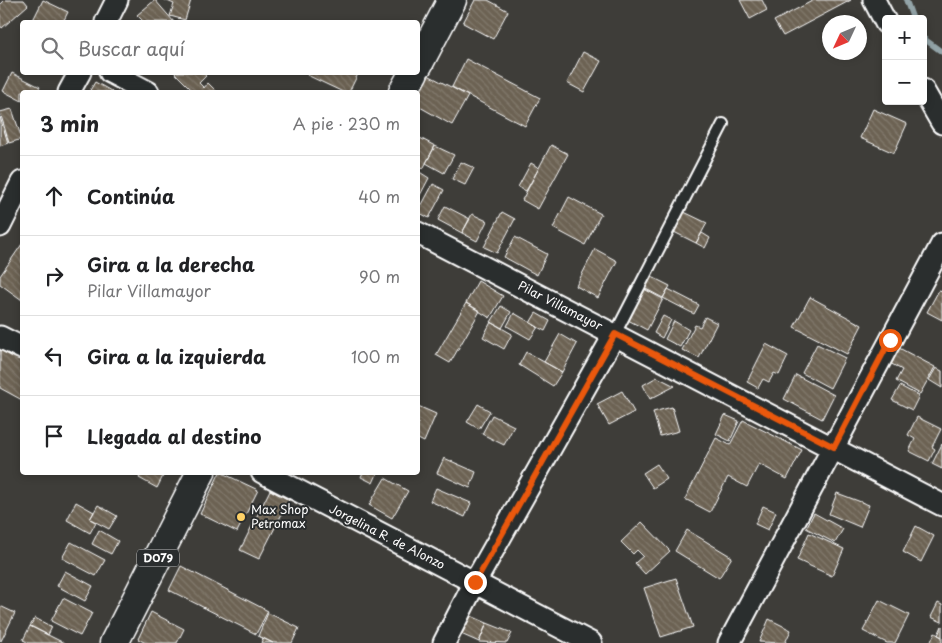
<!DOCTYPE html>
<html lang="es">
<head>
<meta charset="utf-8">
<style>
	body { margin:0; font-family:"Playpen Sans",sans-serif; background:#f6f6f6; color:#202124 }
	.controls { position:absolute; right:15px; top:15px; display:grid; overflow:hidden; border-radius:5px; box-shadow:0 2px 8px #0003 }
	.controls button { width:45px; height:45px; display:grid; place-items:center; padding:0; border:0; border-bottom:1px solid #e0e0e0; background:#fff; color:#202124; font:25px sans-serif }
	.compass { position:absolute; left:822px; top:15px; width:45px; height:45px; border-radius:50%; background:#fff; box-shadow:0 2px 8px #0003; rotate:226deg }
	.stop { position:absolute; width:15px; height:15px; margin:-11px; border:4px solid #ea580c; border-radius:50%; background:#fff }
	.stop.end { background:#ea580c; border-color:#fff; box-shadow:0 1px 5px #0008 }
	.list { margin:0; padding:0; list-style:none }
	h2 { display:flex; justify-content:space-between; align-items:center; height:65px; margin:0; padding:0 20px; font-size:21px }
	h2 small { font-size:16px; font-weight:400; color:#757577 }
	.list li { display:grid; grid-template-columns:32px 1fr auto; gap:15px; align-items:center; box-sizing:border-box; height:80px; padding:0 20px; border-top:1px solid #e0e0e0 }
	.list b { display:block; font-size:19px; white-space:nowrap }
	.list p { margin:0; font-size:16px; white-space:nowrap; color:#757577 }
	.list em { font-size:16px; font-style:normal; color:#757577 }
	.icon { flex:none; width:28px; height:28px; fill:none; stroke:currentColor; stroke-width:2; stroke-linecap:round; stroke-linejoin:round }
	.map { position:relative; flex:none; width:942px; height:643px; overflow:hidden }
	.search { position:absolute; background:#fff; box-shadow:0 2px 8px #0003; left:20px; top:20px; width:400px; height:55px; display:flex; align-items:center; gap:12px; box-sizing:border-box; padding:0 18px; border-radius:5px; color:#757577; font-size:19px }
	.panel { position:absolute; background:#fff; box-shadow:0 2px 8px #0003; left:20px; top:90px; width:400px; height:385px; border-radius:5px }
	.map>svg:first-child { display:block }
</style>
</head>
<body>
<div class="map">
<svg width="942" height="643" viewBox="0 0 942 643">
	<defs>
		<pattern id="building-back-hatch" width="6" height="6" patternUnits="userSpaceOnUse" patternTransform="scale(1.25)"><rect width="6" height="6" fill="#6c6253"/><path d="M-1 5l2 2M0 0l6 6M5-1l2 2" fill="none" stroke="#827a6d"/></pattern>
	</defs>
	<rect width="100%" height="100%" fill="#3e3d39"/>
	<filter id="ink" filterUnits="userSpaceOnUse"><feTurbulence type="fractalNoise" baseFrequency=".02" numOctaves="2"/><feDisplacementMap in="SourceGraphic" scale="10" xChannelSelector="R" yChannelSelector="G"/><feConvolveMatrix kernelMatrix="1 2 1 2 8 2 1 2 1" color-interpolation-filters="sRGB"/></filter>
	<g filter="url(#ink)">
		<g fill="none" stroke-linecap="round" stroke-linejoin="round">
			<path stroke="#93a4a8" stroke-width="5.5" d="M906,0L913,19
				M923,38L942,52"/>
		</g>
		<path fill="url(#building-back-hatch)" stroke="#fff" d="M5,0H24L28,5L2,28L0,25V5Z
			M43,0L68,12L63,22H39L33,20Z
			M155,0L174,22H144L137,15Z
			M165,0H191L185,20L170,16L174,4Z
			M475,0H488L508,11L493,39L463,23Z
			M740,0H762L767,10L750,19Z
			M814,0H851L783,36L774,21Z
			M583,52L601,61L584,92L567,83Z
			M466,59L540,98L525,126L452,87Z
			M174,72H202L206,76L199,83L204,88L208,83L216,91L194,92Z
			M308,72H359L349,92H343L307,75Z
			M12,73L40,87L37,92H22V101L3,91Z
			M428,75L468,96L452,125L418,106V94Z
			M95,82L113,92H89Z
			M12,109L22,139L9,143L0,112Z
			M873,109L907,124L894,153L860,138Z
			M0,117L8,143L0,146Z
			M418,137L435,146L423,169L418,167Z
			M551,145L568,154L538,209L522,200Z
			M435,146L454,155L444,173L426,163Z
			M461,162L474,168L465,185L452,179Z
			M531,163L539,168L526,191L518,187Z
			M418,171L429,178L418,199Z
			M433,184L444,190L429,218L418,212Z
			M569,197L601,214L585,245L553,228Z
			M445,206L470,219L462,233L438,220Z
			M682,211L707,223L696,243L672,231Z
			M502,212L515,219L497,253L484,247Z
			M472,214L487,221L477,241L462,233Z
			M702,233L710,238L705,248L696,243Z
			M515,237L547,254L537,275L504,257Z
			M22,244V300L0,284V276Z
			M595,249L617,261L598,298L576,286Z
			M648,275L670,286L663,298L642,287Z
			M478,281L503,296L490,318L466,303Z
			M642,288L663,299L647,330L626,319Z
			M668,289L699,305L694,314L663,298Z
			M939,290L942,291V320L927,312Z
			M810,297L862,325L847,354L794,327Z
			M466,303L480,311L450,363L436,355Z
			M501,306L511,312L502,328L491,322Z
			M514,313L538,327L530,339L507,326Z
			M536,313L550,321L545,331L530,323Z
			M663,316L671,320L662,338L654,333Z
			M705,317L717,323L699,358L682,350L695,325L700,327Z
			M674,321L689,330L680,347L665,339Z
			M491,322L512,334L504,349L483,337Z
			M560,334L577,344L562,372L544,362Z
			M766,344L788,356L779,375L774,373L769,382L763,379L758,388L747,382Z
			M817,344L845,358L830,388L802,373Z
			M0,348L22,360V400L0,388Z
			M899,348L935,367L920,394L896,381L902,370L890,363Z
			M526,352L562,372L553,386L519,365Z
			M936,368L942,371V388L929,380Z
			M796,375L834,395L822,419L784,399Z
			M657,377L675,386L650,399L643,385Z
			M900,386L919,396L912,410L892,400Z
			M622,391L634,412L609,425L597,404Z
			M478,404L490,411L479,429L467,422Z
			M418,406L436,414L424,442L418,439Z
			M672,407L679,431L660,436L653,412Z
			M492,415L514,426L504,445L482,434Z
			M725,415L739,421L730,441L716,434Z
			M917,417L941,429L932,447L935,449L929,461L909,451L915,439L908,435Z
			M743,420L802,450L787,479L759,464L747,487L728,477L710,512L685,499L716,438L730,445Z
			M942,444V469L932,464Z
			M444,458L476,472L470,488L437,473Z
			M657,464L667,479L653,488L643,473Z
			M142,472H165L157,488L139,478Z
			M220,472L258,490L237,532L200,514Z
			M363,472H378L373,483L361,477Z
			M385,478L408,491L392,518L369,505Z
			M436,488L471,503L465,517L430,501Z
			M270,490L289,500L259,559L240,550Z
			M837,493L869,505L860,527L829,514Z
			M76,502L94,512L90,519L96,522L90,533L67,520Z
			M98,505L117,516L109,529L90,519Z
			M763,506L776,512L768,530L755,524Z
			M814,513L843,529L835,543L806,528Z
			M642,522L670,551L645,574L635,563L643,556L637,550L633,554L621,542Z
			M916,526L934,536L921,562L903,552Z
			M99,530L118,541L111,554L92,544Z
			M687,530L732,557L719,578L675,551Z
			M809,533L844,549L832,576L797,560Z
			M71,542L105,560L96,576L62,558Z
			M181,566L268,611L256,634L169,590Z
			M65,571L93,586L85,601L57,586Z
			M676,578L693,627L661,637L644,588Z
			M63,598L92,613L80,636L51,621Z
			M879,600L909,615L895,643H887L863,631Z
			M938,603L942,605V622L931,617Z
			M0,606L15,613L1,641L0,640Z
			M151,612L184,629L177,643H146L138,639Z
			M268,613L299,628L292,643H273L258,636Z
			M469,615L487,623L479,642L461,634Z
			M35,618L52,627L48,635L30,626Z
			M769,619L791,630L785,643L759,642Z
			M487,623L512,633L507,643L479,642Z
			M30,626L64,643H29L23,640Z
			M942,626V637L938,635Z
			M935,633L942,637V643H930Z
			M263,638L273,643H261Z"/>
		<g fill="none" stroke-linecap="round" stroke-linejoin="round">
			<g stroke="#fff" stroke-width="14">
				<path id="lane" d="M615,334L723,124"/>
			</g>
			<g stroke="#fff" stroke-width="25">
				<path id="street" d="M874,0L886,23
					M106,22L117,0
					M110,72L148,92
					M923,90L942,123
					M69,92L80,72
					M0,226L22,182
					M418,233L942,505
					M0,337L22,348
					M262,472L591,643
					M444,643L475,582L615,334
					M729,643L942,244"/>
			</g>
			<g stroke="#fff" stroke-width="31">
				<path id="primary" d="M418,65L452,0
					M403,92L414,72
					M114,643L201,472"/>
			</g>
			<use href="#lane" stroke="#2a2d2e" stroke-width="10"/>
			<use href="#street" stroke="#2a2d2e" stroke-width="21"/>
			<use href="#primary" stroke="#2a2d2e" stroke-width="28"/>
		</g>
	</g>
	<g fill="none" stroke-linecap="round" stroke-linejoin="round" filter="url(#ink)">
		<path stroke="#ea580c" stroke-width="6" d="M475,582L615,334L834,447L890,340"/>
	</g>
	<circle fill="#ffd166" stroke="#2a2d2e" stroke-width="2" cx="241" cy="517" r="5"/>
	<g text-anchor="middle" stroke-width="4" stroke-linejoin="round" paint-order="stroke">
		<rect fill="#2a2d2e" stroke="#bfc0c0" stroke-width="1" x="137" y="549.5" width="42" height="17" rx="4"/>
		<g font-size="11" font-weight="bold" fill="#fff">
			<text x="158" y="562">D079</text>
		</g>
		<g font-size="12" fill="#fff" stroke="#2a2d2e">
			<text transform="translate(560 306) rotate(27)" y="4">Pilar Villamayor</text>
			<text transform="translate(387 537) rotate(27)" y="4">Jorgelina R. de Alonzo</text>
		</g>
		<g font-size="12" fill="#fff" stroke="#2a2d2e" text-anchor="start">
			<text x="251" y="514">Max Shop<tspan x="251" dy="14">Petromax</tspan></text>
		</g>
	</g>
</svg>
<div class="controls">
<button>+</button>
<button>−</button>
</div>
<svg class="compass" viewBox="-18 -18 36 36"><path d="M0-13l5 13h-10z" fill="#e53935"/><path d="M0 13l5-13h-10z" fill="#757577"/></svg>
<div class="stop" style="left:890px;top:340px"></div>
<div class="stop end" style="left:475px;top:582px"></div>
<div class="search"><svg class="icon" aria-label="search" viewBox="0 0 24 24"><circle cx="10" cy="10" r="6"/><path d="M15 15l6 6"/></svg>Buscar aquí</div>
<section class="panel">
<h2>3 min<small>A pie · 230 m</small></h2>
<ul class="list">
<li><svg class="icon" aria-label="ahead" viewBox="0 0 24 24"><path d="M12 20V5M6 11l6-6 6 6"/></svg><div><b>Continúa</b></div><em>40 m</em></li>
<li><svg class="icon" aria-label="right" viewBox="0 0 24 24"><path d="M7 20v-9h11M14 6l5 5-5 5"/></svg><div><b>Gira a la derecha</b><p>Pilar Villamayor</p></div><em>90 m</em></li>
<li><svg class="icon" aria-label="left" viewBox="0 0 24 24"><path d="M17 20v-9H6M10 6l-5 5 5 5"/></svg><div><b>Gira a la izquierda</b></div><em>100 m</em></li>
<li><svg class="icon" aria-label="arrive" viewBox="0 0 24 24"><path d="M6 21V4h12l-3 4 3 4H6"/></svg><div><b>Llegada al destino</b></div></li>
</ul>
</section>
</div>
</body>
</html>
